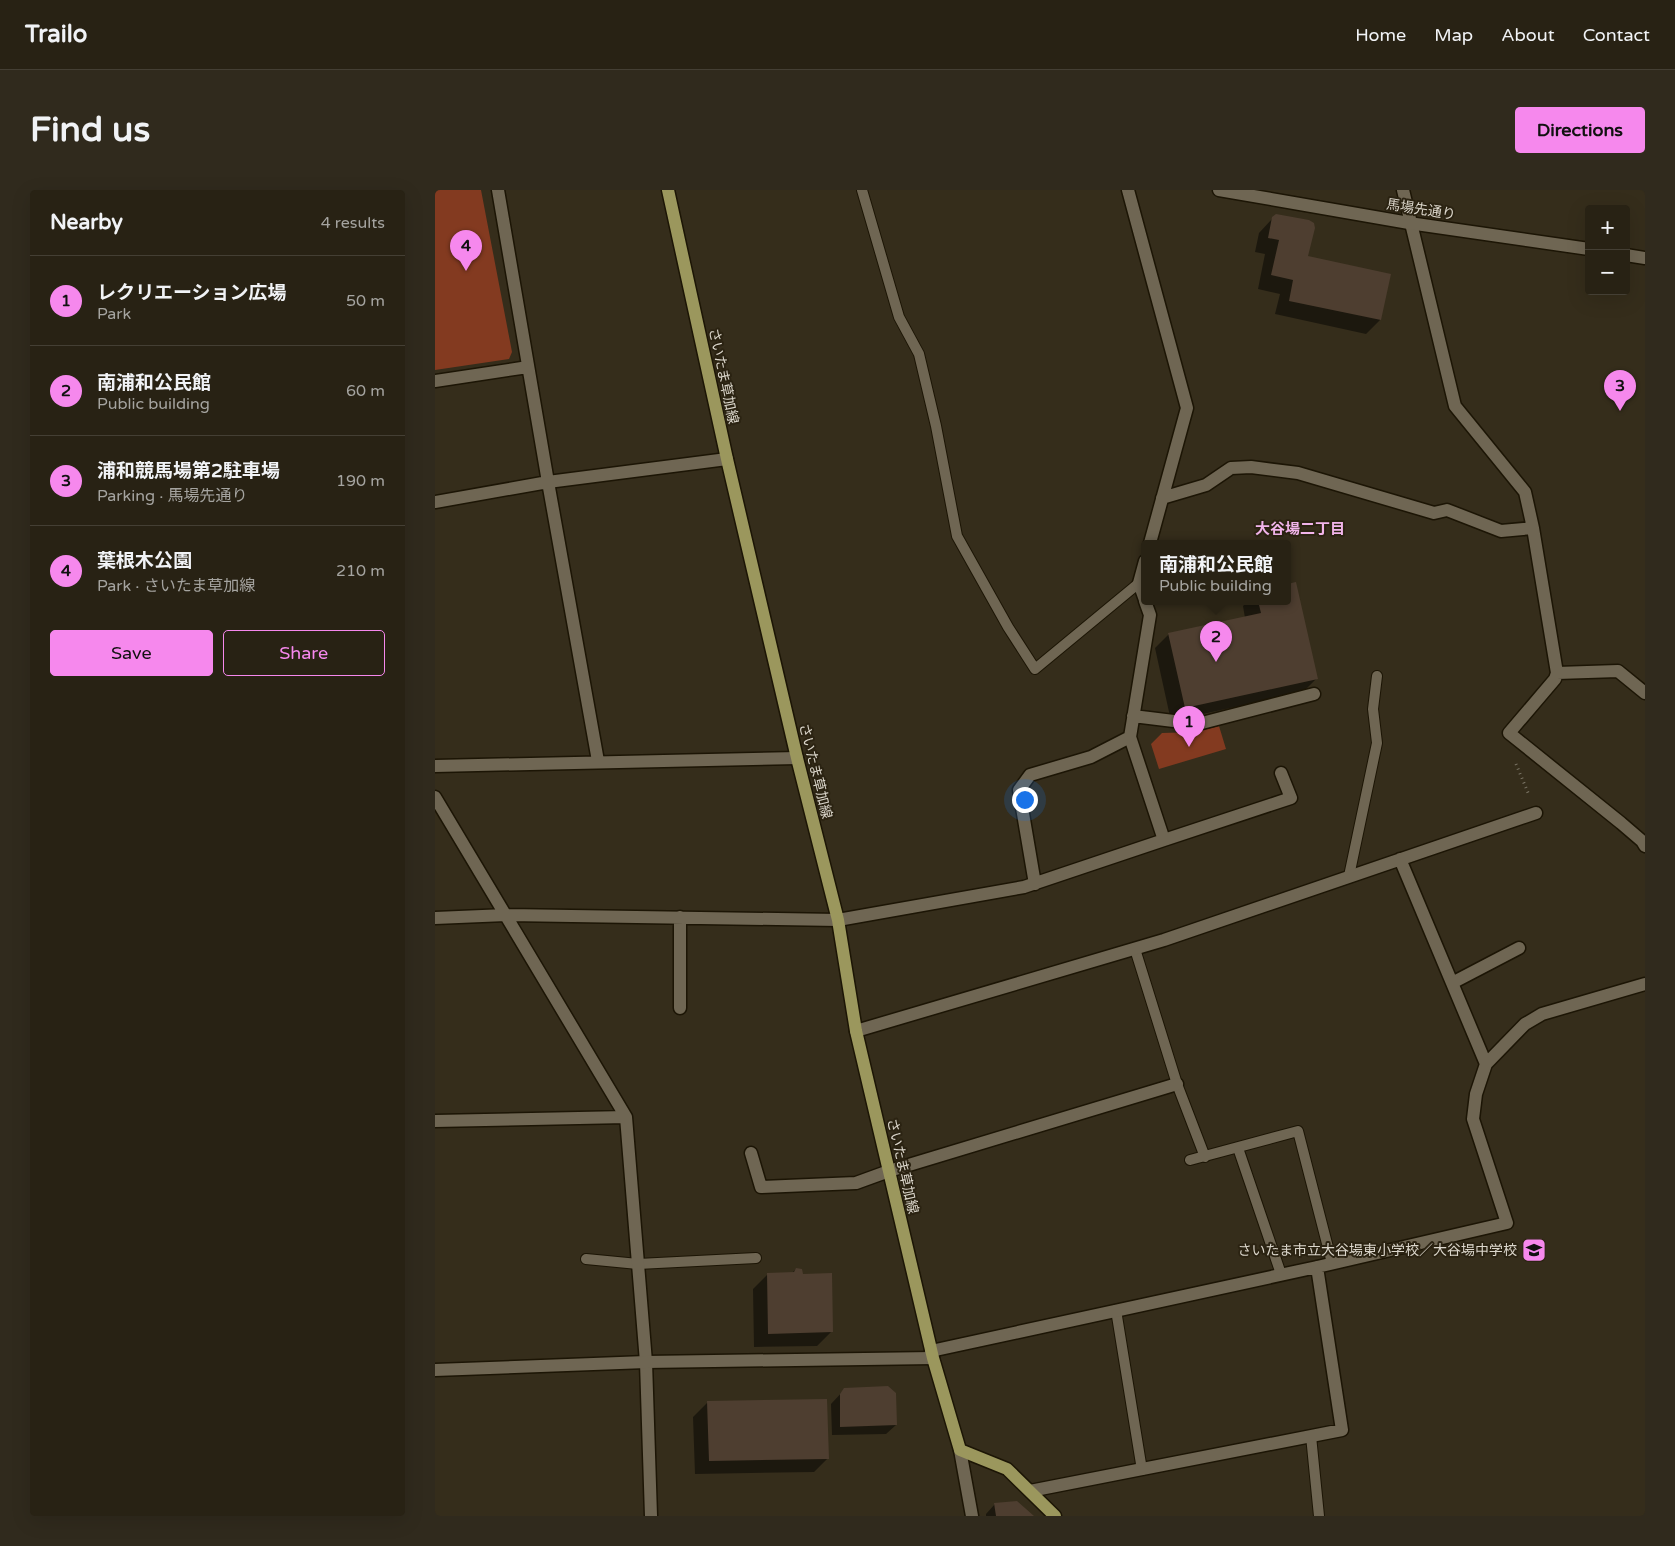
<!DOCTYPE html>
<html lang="en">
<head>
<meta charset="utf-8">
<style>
	body { margin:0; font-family:"Varela Round","Noto Sans JP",sans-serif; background:#302a1d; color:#f1f3f6 }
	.controls { position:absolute; right:15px; top:15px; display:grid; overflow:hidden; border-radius:5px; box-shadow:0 5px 20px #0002 }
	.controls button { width:45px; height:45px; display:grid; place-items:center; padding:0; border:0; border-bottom:1px solid #443f34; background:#282214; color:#f1f3f6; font:25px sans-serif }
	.you { position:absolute; left:589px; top:609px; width:18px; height:18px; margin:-12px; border:4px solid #fff; border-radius:50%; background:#1a73e8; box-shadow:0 0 0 8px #1a73e833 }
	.badge { display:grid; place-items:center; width:32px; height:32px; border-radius:50%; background:#f688ed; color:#111; font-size:16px; font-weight:700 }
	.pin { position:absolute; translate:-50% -41px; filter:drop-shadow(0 1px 2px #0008) }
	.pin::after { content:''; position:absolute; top:26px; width:18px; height:15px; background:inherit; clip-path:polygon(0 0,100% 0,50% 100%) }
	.popup { position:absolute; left:706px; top:350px; width:150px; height:65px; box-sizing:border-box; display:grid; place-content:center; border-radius:5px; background:#282214; filter:drop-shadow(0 1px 4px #0005); font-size:16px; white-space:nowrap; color:#a5a4a0 }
	.popup b { font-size:19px; color:#f1f3f6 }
	.popup::after { content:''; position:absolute; left:50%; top:100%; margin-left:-10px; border:10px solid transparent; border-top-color:#282214 }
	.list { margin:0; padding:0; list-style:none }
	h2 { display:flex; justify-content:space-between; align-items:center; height:65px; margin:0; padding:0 20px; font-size:21px }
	h2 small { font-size:16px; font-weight:400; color:#a5a4a0 }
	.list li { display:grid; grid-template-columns:32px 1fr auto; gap:15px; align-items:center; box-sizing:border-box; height:90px; padding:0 20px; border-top:1px solid #443f34 }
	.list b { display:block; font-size:19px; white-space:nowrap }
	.list p { margin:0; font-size:16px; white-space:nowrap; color:#a5a4a0 }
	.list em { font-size:16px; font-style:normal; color:#a5a4a0 }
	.actions { display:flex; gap:10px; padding:15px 20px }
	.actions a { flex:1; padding:11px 0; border:1px solid #f688ed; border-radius:5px; text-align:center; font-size:18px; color:#f688ed }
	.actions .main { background:#f688ed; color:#111 }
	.map { position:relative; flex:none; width:1210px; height:1326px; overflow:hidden; border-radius:5px }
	header { display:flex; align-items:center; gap:30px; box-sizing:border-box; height:70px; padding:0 25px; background:#282214; border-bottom:1px solid #443f34 }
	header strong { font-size:24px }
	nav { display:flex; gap:28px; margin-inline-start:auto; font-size:18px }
	.intro { display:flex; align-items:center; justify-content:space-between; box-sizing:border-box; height:120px; padding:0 30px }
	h1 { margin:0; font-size:35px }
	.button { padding:12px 22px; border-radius:5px; background:#f688ed; color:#111; font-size:18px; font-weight:700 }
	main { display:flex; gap:30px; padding:0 30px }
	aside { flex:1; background:#282214; border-radius:5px; box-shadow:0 5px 20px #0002 }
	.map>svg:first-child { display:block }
</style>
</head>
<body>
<header>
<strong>Trailo</strong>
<nav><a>Home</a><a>Map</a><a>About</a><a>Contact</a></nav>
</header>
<div class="intro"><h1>Find us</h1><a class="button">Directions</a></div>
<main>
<aside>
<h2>Nearby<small>4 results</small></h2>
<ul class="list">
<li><span class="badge">1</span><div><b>レクリエーション広場</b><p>Park</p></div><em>50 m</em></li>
<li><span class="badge">2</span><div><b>南浦和公民館</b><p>Public building</p></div><em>60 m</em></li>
<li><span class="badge">3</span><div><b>浦和競馬場第2駐車場</b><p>Parking · 馬場先通り</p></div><em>190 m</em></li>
<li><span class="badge">4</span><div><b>葉根木公園</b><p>Park · さいたま草加線</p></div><em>210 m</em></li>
</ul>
<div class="actions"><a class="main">Save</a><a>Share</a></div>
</aside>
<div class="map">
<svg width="1210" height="1326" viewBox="0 0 1210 1326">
	<rect width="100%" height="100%" fill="#352d1b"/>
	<path fill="#833a20" d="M0,0H46L77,162L74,169L0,180Z
		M784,536L791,559L724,579L716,554L727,543L761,542Z"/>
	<path fill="#0007" d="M838,28L872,67L955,85L945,130L931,144L840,124L845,104L823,99L830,64L820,62L824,43Z
		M813,411H852L882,488L868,502L736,531L720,458L734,444L810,428L808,416Z
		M361,1079L367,1085L396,1142L382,1156L319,1157L318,1099L332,1085L356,1084Z
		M410,1199L461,1235L451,1244L397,1245L396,1214Z
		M272,1213L393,1268L379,1282L260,1284L258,1227Z
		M560,1314L597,1326H551V1324Z"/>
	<path fill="#4e3e30" d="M841,24L874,30L879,33L880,38L873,66L956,84L946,130L854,111L858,90L836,85L844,50L833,48L837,27Z
		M861,392L883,489L750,518L733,443L826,423L823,411H852V394Z
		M361,1078L367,1079L368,1084L397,1083L398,1142L333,1144L332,1083L359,1082Z
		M453,1196L461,1203L462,1235L405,1237V1204L409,1198Z
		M392,1209L394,1269L274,1271L272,1211Z
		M582,1311L599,1326H561L559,1313Z"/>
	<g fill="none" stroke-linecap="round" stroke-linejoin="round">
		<g stroke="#1c1505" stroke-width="12">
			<path id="service" d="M427,0L464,127L484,164L501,236L522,346L573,437L600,479L704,393
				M914,686L942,553L938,519L942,486
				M700,759L742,894L770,967
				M803,958L846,1084
				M755,970L863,941L897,1073
				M151,1069L203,1074L321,1068
				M681,1120L707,1280
				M876,1246L884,1326"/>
		</g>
		<g stroke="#1c1505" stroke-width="15">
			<path id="minor" d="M63,0L113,292L163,571
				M693,0L752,218L715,353
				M968,0L1020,216L1090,302L1098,338L1122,483
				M0,191L93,177
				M727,308L771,295L796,278L816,277L863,283L999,323L1012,320L1066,341L1098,338
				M0,312L113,292L292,269
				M710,371L704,393L710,410
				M1210,503L1183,481L1122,483L1120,489L1074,543L1186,633L1207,651L1210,656
				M698,526L763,534L879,504
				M0,576L362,568
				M0,607L191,927L211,1172L216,1326
				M729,650L856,608L846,583
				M965,669L1051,874
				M600,694L584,600L595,585L656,567L695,547
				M0,728L71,725L403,730L589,697L729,650L695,547L715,425L710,411
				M1017,793L1084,758
				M245,818V727
				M421,841L729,750L1101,623
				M0,931L191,927
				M316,963L326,997L421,993L454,981L742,894
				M496,1161L882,1077L1072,1033L1038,929L1041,904L1051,874L1090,834L1107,824L1210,794
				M595,1301L907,1240L882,1077"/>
		</g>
		<g stroke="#1c1505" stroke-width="15">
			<path id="tertiary" d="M784,0L974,33L1154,59
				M1191,65L1210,68
				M0,1180L211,1172L498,1168
				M525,1260L537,1326"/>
		</g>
		<g stroke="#1c1505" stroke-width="15">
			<path id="primary" d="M233,0L292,269L362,568L403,730L421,841L498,1168L525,1260L572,1279L620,1326"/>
		</g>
		<path stroke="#7c7667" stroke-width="3" stroke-dasharray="1 4" stroke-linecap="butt" d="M1081,574L1094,605"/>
		<use href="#service" stroke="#6f6653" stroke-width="10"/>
		<use href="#minor" stroke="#6f6653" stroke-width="12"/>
		<use href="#tertiary" stroke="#6f6653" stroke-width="12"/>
		<use href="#primary" stroke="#9b975d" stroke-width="12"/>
	</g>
	<defs>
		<g id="school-square" transform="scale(1.25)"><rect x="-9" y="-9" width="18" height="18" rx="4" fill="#f688ed" stroke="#2b2312"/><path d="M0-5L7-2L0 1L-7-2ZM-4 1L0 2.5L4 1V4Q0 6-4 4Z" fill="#111"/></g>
	</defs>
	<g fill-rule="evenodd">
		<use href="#school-square" x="1099" y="1060"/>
	</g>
	<g text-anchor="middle" stroke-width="4" stroke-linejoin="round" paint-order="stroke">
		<g font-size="14" fill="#dbd6cb" stroke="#2b2312">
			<text transform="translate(986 19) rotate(9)" y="5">馬場先通り</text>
			<text transform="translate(289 186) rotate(78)" y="5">さいたま草加線</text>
			<text transform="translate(381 581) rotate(76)" y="5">さいたま草加線</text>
			<text transform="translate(468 976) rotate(77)" y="5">さいたま草加線</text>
		</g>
		<g font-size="14" fill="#dbd6cb" stroke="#2b2312" text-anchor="end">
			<text x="1082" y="1065">さいたま市立大谷場東小学校／大谷場中学校</text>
		</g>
		<g font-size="15" font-weight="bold" fill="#f1b4ea" stroke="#2b2312">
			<text x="865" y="344">大谷場二丁目</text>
		</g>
	</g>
</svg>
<div class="controls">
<button>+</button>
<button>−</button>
</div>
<div class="you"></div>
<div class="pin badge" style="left:754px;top:557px">1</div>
<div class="pin badge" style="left:781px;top:472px">2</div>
<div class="popup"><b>南浦和公民館</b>Public building</div>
<div class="pin badge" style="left:1185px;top:221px">3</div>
<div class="pin badge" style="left:31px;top:81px">4</div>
</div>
</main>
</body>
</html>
